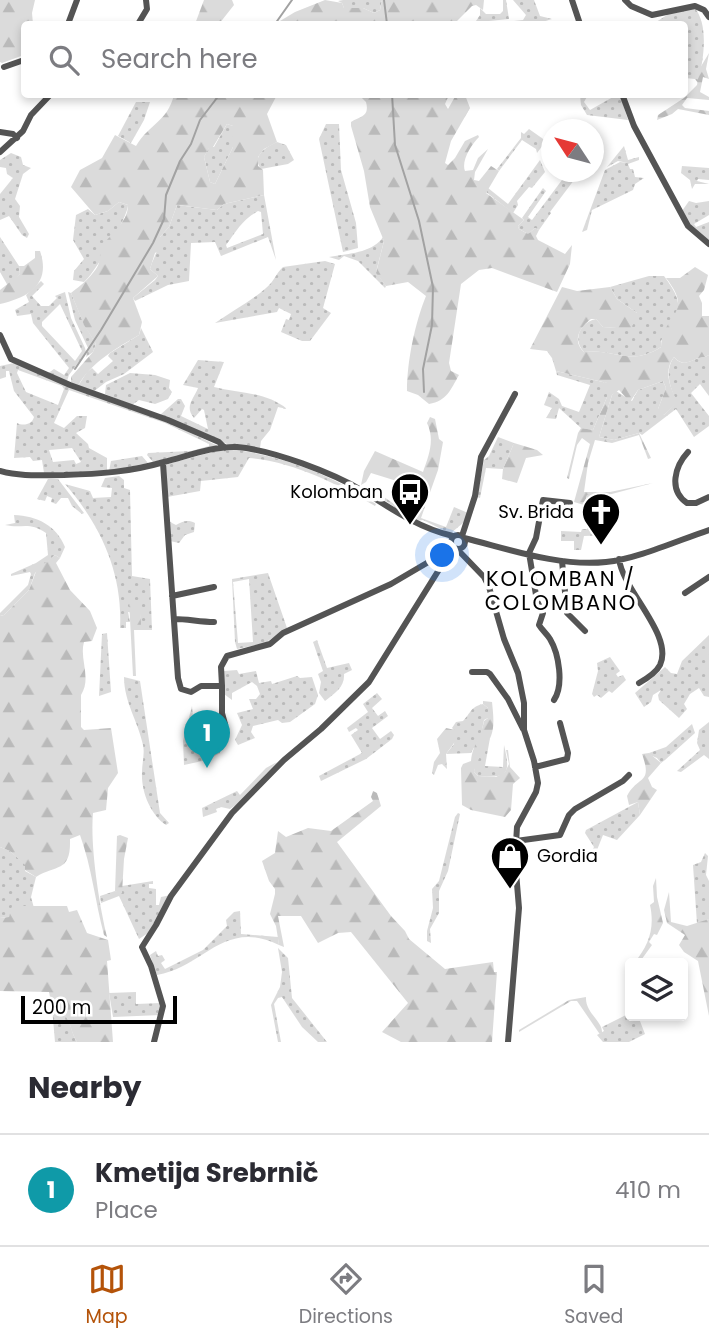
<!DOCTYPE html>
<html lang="en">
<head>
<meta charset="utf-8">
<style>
	body { margin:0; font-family:Poppins,sans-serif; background:#f7f7f7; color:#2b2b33 }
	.controls { position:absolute; right:21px; bottom:21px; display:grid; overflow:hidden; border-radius:7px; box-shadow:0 4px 10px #0003 }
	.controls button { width:63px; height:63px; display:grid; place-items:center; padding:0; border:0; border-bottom:2px solid #e1e1e2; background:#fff; color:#2b2b33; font:35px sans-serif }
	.compass { position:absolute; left:541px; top:119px; width:63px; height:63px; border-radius:50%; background:#fff; box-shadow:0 4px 10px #0003; rotate:306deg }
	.scale { position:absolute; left:21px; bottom:18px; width:156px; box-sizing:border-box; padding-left:7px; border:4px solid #000; border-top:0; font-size:19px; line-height:24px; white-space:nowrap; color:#000; -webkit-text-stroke:5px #fff; paint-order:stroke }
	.you { position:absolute; left:443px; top:556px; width:24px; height:24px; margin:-18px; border:5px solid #fff; border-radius:50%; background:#1a73e8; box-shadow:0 0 0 10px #1a73e833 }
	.badge { display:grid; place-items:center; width:46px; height:46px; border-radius:50%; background:#b45309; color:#fff; font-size:23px; font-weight:700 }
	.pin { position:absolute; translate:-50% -58px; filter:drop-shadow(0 2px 4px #0008) }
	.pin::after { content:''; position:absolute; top:37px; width:24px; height:21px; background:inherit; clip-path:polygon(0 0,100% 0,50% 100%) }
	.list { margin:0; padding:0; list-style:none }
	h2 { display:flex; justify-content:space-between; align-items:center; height:91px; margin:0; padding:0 28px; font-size:30px }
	h2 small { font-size:23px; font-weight:400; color:#7c7c81 }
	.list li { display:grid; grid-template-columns:46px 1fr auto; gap:21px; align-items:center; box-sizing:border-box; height:112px; padding:0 28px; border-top:2px solid #e1e1e2 }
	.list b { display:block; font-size:26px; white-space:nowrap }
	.list p { margin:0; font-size:23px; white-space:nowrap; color:#7c7c81 }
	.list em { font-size:23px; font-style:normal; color:#7c7c81 }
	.icon { flex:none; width:38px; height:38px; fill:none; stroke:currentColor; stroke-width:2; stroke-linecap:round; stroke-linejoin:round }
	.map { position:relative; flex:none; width:709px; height:1042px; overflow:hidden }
	.search { position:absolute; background:#fff; box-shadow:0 4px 10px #0003; left:21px; right:21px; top:21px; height:77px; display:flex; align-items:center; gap:18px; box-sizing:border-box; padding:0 24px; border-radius:7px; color:#7c7c81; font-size:26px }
	.sheet { height:203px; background:#fff }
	nav { display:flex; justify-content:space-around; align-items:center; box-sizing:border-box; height:98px; border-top:2px solid #e1e1e2; background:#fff; font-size:19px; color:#7c7c81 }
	nav a { display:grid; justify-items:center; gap:4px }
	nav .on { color:#b45309 }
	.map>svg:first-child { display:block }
</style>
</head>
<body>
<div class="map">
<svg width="709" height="1042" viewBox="0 0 709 1042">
	<defs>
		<pattern id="grass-dots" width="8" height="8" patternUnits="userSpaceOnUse" patternTransform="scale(1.75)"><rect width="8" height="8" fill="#dbdbdb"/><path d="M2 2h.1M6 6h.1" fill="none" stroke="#bababa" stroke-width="1.8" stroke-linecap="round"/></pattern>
		<pattern id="forest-firs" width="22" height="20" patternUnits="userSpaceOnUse" patternTransform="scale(1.75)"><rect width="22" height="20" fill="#dbdbdb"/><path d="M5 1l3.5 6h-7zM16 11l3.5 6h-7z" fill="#bababa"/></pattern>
	</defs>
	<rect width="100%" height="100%" fill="#fff"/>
	<path fill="url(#grass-dots)" fill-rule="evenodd" d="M343,0H382L380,10L374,13L363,8H344L342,3L338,1Z
		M503,0H506L509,19L489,21L488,24H474L480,15V8L486,14H500L503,11Z
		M513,0H534L540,16L552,19L536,24H516L514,21L523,20L526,15Z
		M694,7C709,24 704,58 698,83L695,79L685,78L684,24H653L667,15L668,12Z
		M580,95H588L584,102L590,110L613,97L612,95H620L628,120L587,115L581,105Z
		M136,102H150L144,120L131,143L118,136Z
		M227,124L233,126V147L215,184L210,182L204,157L209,147H214Z
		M326,124H339L341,170L356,223L358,248L343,252L319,139Z
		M529,129L546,141L537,153L536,149L522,140L499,171L497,169L521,138V132L524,134Z
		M277,142L286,145L294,160L288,164L261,169C251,156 266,147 277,142Z
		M624,146L628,160L639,157V160L628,164L630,169H633L635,177L644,178L635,184L633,190L592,210L587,230L582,232L605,170L620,162L628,163L618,161L607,167Z
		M11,153L21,157L23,165L31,168L23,174L15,199L20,206L19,217L29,234L27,238L22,235L9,216L0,220V194L13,178L7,174L6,168L0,167V160Z
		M540,160L545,172L532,188L529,187L517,201L518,205L513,213L486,192L488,188L508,204Z
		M682,166L709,168V180L698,179L697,181L709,184H695L692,189L690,180L681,173Z
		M568,172H578L574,180L550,212L551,213L539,230L535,228L528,234L519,229L518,226L524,220L522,218L543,188L546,191L528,217L532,220Z
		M264,195L276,260L268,237L221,256L215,242L191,243L189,281L168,285L135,301L133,298L155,280L158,276L150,269C153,258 160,248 160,237L169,227L177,205L217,210L224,204ZM258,211L261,212L263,234L227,248L226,245C237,230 242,220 258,211Z
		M689,201L696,203L709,201V215L694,224L696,227L709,222V241L689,226L682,211Z
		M119,202L128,205C128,217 95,273 84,282L73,280L74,271L84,259L73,240L76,215L88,209L95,215L108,211Z
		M0,237L19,266L20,274L8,286L0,272Z
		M383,237L384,241L376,272L386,286L385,288L358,261L344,256L339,260L329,257C346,254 373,253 383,237Z
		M325,261L335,264L323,308L331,313L310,341H302L281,332L286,319L289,320L291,314L279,308L277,312L215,323C232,311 250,302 266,288C274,282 276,273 283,267Z
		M649,276H664C687,307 679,310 661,341V347C631,367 614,348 584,352C572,340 580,322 596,319L603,327L619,328L637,313L617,299L610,287Z
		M41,281L44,284L32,296L41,306H49L57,298L55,296L65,292L71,318L85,348L86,352L69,375L67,381L47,374L54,369L64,375L69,368L33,323L31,314L17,316L15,310L29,302L26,295ZM60,304L82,351L75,361L42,326V322Z
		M68,292L71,293L84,324L96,344L93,352L86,357L88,348L75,320Z
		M141,328L153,352L124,374L106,382L93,392L78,386L87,372L92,368L98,374L113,361L108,356L110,353L139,335Z
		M709,355V396L700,384L691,393L709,416V426L694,437L676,409L642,435L639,433L614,440L599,437L612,395L616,391L632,401L638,390L663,381L666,388L658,409L664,415L677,402C670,388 664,371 674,357C685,370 692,357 705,357Z
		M198,360L224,362L214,387C238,393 267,392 287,409L278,407L270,430L261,441L260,448L227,444L160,415L178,399H181L185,406L181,416L208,429L204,410L202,409L194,418C184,406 194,399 198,388L183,385Z
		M14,363L170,423L218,446L153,462L147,455L148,453L191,451L209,446V444L165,423L69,390L54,423L64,428L77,416H87L85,428L76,433L88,444L89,448L107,458V471L44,473L42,460L33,461L30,457L14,458L17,423C23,426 32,425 34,417L14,391L9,371H6V377L0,379V366ZM18,370L62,386L64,389L58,405L26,392L17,373ZM72,448L81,462L76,464L74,460L53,462L49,450Z
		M556,371L607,383V397L593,430L581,428L559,408L556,419L546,418L552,408L544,405L549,392L559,399L562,406L579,412L590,385L557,375Z
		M130,373L155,375L170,380L169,388L172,392L168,399L155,404L139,400L132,405L105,394L106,385Z
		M498,437L514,443L503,469L486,468L480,498L477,497L484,460L489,456Z
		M237,450C287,457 335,477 376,504L375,506C335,483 294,462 249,458L238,477L201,481L200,491L167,497L166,466L168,464L216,451Z
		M142,456L148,463L109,471L111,461Z
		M119,476L124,480V488L130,490L132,576L150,579L152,630H141L140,614L128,612L130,622H126V628H120C123,573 100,524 65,484L90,491L93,498L111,497L112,488L101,487L105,478Z
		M48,479H58L84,513L82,514L72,506L68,498H61L56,504L51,502L52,498L47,496L45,501L37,499Z
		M365,487H370L394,504L418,515L428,498L421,518L446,527L454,507L468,513L463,523L451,533L447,532L423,520L415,521Z
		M587,495H603L600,514L604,518V531H609L610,535L584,536L581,550H574V541H561V531L581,532L582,529H587L591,520L583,521Z
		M14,515C37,516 56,525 65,547L60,558L55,555L35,573L29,590L4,615L0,616V613L28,585L31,574L30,572L11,576V574L36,563L48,555L46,533C29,521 22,529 5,525L15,523Z
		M168,521L176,525C182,522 187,519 195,523L194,532L185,535L179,543L170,541Z
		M268,573L287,628L265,643L237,649L235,642L232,579ZM249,579L253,642L238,643L233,582Z
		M107,633L111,692L99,696L102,634Z
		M709,635V697L704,696L699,688L690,694L684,704L687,709L679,718L659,700L658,695L661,690L653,695L651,702L644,707L635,693L665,667L671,673L677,674L682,661Z
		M317,640L327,668L349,663L352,670L344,674C345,687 335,693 325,701L319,693L321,682L318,674L323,671L313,642Z
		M610,657L620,671L616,674L618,677L623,675L626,680L612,693L609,691L601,698L597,695L594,697L592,694L598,671L597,663Z
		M237,670L239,674L256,671L259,683L271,681L272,684L297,676L300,678L312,677L318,695L315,704L290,722L282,723L278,720L253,726L251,732L255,738L238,745L235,740L242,725L237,713L253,709L249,699H256L260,694L257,686L252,682L232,693V700L224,694V671Z
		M124,677L140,681L160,813L169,823L166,825C150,814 141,791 142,772C142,763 145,754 143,745C138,721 124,702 124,677Z
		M377,693L382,699L372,708L378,716L385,711L388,716L372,728L380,739L391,731L394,735L392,739L366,759L321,781L319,776L362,753L351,735L358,730L356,728L349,732L347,728L368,712L363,704Z
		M483,704L488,708V718L484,720L481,735L471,753L446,754L454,744L455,731L452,728L456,722L463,721C471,713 470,707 483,704Z
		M192,706L193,717L216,716L219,731L215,733L220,753L207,760L184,765L183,741Z
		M709,722V759L704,755L681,772L677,771L700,750L697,743L699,730Z
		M692,724L695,733L665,760L661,763L657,758L650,755L649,753L666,747Z
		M490,738L485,766L503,767L504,745C511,775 508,778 478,776L474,772L476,760Z
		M277,762L240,802L230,809L221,807L216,809L217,812L203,817L202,808L237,791L240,795L266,768Z
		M638,802L640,815L617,840L603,835L595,855L589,864L588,858L594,847L585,833L586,830Z
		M458,813L460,814L448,871L439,891V913L430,929L431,943L427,941V931L433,908L432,889L439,881L455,817Z
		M0,847L10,851L26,865L25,871L36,877L31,897L34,908L13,907L9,917L0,918Z
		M705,853L708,856L706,875L709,881V919L697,924L693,865L701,862Z
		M153,881V884H149V888L156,889V905H159L161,897L171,895L148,933L139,939L119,896L101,903L100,896L115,891L122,893V886Z
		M240,911L241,934L278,937L279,945C224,918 204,967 157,975L150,955L156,951L158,956L162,955L165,960L161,963L165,969L203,950L227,926L226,920L234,912Z
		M278,948L288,958L292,998L327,1042H318L302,1027L282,997L278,998L274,1004L281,1042H278L271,1005L280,987L282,972Z
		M136,992V1004L161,1003V1015L113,1017L109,993Z
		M52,1007C72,1013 68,1027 77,1042H55Z
		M630,1013V1016H638L645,1034L629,1042H603L597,1035L604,1031L602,1027Z"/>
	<path fill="url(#forest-firs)" fill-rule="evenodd" d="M0,0H35L32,13L33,24H24V55L2,63L0,62Z
		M204,0H232L234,5L219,24H195Z
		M325,0L342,3L344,8H363L374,13L380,10L382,0H484L483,10L476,5L472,6L454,24H275L295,12Z
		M709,53L706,69L709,79L703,77L700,92L709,97V100L687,98L682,105L685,108L709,111V115L678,109L672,114L657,120L658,115L684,98L697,85L700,68Z
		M174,95H277L267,114L277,142L264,149L258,157V166L263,170L264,195L224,204L217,210L177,205L169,227L160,237V250L155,253L150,269L158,276L133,298L142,322L139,335C117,348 91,362 78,386L71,383V377L93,352L96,344L84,325L71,293C80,286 89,279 96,269C101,262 99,256 102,248C109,233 128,224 128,205L119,202L108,211L95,215L71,187L80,170L102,158L115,135L136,146C150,123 167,122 174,95ZM227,124L233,126V147L215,184L210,182L204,157L209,148L213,147Z
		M359,95H449L445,104L448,109L456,95H465L470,108L451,141L445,163L448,165L455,158L465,141L478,135L479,137C471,145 461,161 465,171L473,170L478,158L488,149L475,172L474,180L479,181L491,166L499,171L486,193L524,220L518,226L519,229L528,234L535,228L539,230L536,236L538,240L565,254L572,245L570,264L557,292L492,268L479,270L461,284L449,363L451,371L459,375C451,389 447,401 429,404L418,395L407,391C407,361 415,323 426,296L408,282L386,286L376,273L384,241L370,207L364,171L351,126V122C360,116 370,117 366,102Z
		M35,251H40C51,283 30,297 0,304V290L20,274L19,266H24L35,258Z
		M695,267L708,275L704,290L699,296L702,303V316H709V355L705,357C692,357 686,370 674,357C663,371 670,388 678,402L664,415L654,412L658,409L666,388L663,381L638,390L630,402L619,390L612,395L599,437L614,440L639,433L651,458L648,459L639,435L612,443L595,440L588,463L584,492H610L653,483L608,495L604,518L602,517L600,514L602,495H587L584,505L574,502L590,444L582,438L577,445L569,479L567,478L578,433L581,428L593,430L607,397V383L556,371L552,358L547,351L530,349L562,287L577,291L610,287L617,299L637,313V319L630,329L603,327L596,319H591C579,328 572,341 584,352C614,348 631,367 661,347C663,312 695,315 666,278H680Z
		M430,417L435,419L439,439L443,442L438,470L428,498L400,482L371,473L366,482L361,485L364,471L375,451L423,472C429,455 435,440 427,423Z
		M514,443L537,450L543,455L526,458L517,483L502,479L503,469Z
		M55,555L60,558L56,563L70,590L90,611L97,628L92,641L84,642C79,659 92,678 81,695V727L84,730L111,728L118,773L108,788L106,810L93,813C90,846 99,904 107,937L104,935C95,901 92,868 80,835L70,839C71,873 57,864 36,877L25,870V865L10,851L0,847V616L4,615L29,590L37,569Z
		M133,598C141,607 141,618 141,630H134L136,676H133L129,600Z
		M483,701L492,702C493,712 495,726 491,736C486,749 477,758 474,772L478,776L496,777L505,772L509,764L506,750H508L510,767L520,778L513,784L511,810L505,817L471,810L462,805L461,768L463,764L471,761C473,743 481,738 484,721L488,718V708L483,704Z
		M446,728L455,730L457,739L446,754L447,769L442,764L438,765L434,775L432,773L434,762L440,753L437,739Z
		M649,753L661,763L648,778L652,787L657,790L640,815L638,802L629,805L627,796C638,775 653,785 642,754Z
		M373,791L377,793L381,806L337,842L391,916L405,931L409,939L445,969L493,962L494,972H497L492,1042H401L382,1032L408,1003L351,932L338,933L318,943L301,916H278L284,947L279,945L276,926L270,914L275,894V889L269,881L262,861L275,853L278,831L286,837L308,828L331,831L373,801L371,797Z
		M120,835L128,838L124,859L122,893L120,894L115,891L117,836Z
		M656,878L657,897L663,923L657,935L654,934L649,942L652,945L639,963H634C649,945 655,928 650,905L654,902L653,886Z
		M669,892L671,922L687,926L709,919V1016L698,961L684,952L679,945L685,935L667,923L664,910Z
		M12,906H67L69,912L77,910L87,933L108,940L111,960L107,961L113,1042H77C68,1028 72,1013 52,1007L49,992L0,991V918L9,917Z
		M586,997C585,1013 603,1021 602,1033H599L577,1001H571L519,1032V1030L569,1000Z"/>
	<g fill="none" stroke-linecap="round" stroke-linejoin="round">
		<path stroke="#a2a2a2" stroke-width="2" d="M384,0L387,24
			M275,24L292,0
			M392,94L395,145L419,221L433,287L432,325L423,369L424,392
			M75,369L101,330L153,243L164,219L166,195L180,161L191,144L200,120L220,94"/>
		<path stroke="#545454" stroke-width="6" d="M572,0L580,24
			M625,0L631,6L652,15L695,6L704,10L709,17
			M68,24L77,0
			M138,24L147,9L146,0
			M4,67L24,60
			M622,94L634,126L688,226L709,244
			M0,132L13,134L17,138
			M0,152L23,131L31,115L51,94
			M0,335L11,359L70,385L168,420L219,442L225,448
			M688,452C675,466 668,490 687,503H696L709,497
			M163,463L178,678L181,689L191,692L201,686H222L221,667L227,656L270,644L283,633L391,584L437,557L445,560
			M0,471C21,477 42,475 64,475C99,474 130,472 164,462C188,456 213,446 237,447C273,450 333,473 363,491C393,510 419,528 453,536
			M451 542a7 7 0 1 1 14 0a7 7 0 1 1-14 0Z
			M462,536L475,496L481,457L515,394
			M464,538C509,549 559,567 606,562C637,559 679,540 709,530
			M457,549L484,577L489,587L504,639L518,673L524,703V730L534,761L538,783L536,792L517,827L515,860L519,908L508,1042
			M619,559C623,591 674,635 660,665C656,673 646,679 639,683
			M562,561L567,613L585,631
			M685,593L709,577
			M172,596L214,587
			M174,619C188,619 200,622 214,622
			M472,672H487L490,674L508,699L523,729
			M222,686V713L225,724
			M554,700C564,685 559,654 550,639C547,634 542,630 539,625L543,613L537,601L529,553L536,538L543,500L570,503
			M535,767L567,759L568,753L560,723
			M516,841L560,835L569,815L575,809L623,781L629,775
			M154,1042L163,1006L151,966L142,947L156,925L171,896L232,813L284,760L321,729L369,682L445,560L451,545"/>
	</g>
	<defs>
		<g id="bus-pin" transform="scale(2.0125)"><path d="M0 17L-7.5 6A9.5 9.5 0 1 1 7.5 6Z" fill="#000" stroke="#fff"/><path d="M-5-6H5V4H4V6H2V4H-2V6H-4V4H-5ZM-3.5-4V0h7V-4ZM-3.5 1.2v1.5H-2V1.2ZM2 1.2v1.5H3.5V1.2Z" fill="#fff"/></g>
		<g id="church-pin" transform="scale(2.0125)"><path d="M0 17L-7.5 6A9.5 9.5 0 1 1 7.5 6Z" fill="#000" stroke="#fff"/><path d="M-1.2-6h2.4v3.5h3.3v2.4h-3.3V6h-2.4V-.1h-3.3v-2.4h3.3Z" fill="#fff"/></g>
		<g id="shop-pin" transform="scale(2.0125)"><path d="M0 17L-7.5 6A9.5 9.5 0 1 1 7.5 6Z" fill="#000" stroke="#fff"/><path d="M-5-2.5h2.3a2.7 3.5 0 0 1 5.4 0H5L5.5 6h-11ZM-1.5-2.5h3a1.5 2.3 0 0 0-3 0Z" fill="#fff"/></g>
	</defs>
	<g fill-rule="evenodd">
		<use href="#bus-pin" x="410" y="492"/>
		<use href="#church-pin" x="601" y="512"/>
		<use href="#shop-pin" x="510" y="856"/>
	</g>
	<g text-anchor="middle" stroke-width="7" stroke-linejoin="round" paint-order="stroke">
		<g font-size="18" fill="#000" stroke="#fff" text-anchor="end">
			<text x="383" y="498">Kolomban</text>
			<text x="574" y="518">Sv. Brida</text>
			<text x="537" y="862" text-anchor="start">Gordia</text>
		</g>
		<g font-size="21" letter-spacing="2" fill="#000" stroke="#fff">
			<text x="561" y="586">KOLOMBAN /<tspan x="561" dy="24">COLOMBANO</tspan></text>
		</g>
	</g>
</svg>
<div class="controls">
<button><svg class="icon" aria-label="layers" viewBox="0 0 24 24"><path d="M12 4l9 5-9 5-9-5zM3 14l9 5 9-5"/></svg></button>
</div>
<svg class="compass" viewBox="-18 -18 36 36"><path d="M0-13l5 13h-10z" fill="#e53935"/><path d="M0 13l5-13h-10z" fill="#7c7c81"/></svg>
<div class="scale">200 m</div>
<div class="you"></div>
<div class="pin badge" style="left:207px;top:768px;background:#0f9aa8">1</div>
<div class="search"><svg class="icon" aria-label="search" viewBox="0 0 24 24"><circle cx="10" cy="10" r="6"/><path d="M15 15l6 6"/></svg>Search here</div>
</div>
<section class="sheet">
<h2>Nearby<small></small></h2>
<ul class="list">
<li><span class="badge" style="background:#0f9aa8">1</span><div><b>Kmetija Srebrnič</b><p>Place</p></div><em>410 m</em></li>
</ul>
</section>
<nav>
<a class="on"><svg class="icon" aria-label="map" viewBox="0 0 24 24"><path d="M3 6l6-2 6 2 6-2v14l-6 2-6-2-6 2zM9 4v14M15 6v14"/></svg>Map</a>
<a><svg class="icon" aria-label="directions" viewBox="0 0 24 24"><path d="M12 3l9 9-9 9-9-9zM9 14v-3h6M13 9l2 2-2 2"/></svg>Directions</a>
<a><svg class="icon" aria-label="saved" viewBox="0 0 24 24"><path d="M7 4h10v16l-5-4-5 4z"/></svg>Saved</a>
</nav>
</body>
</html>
